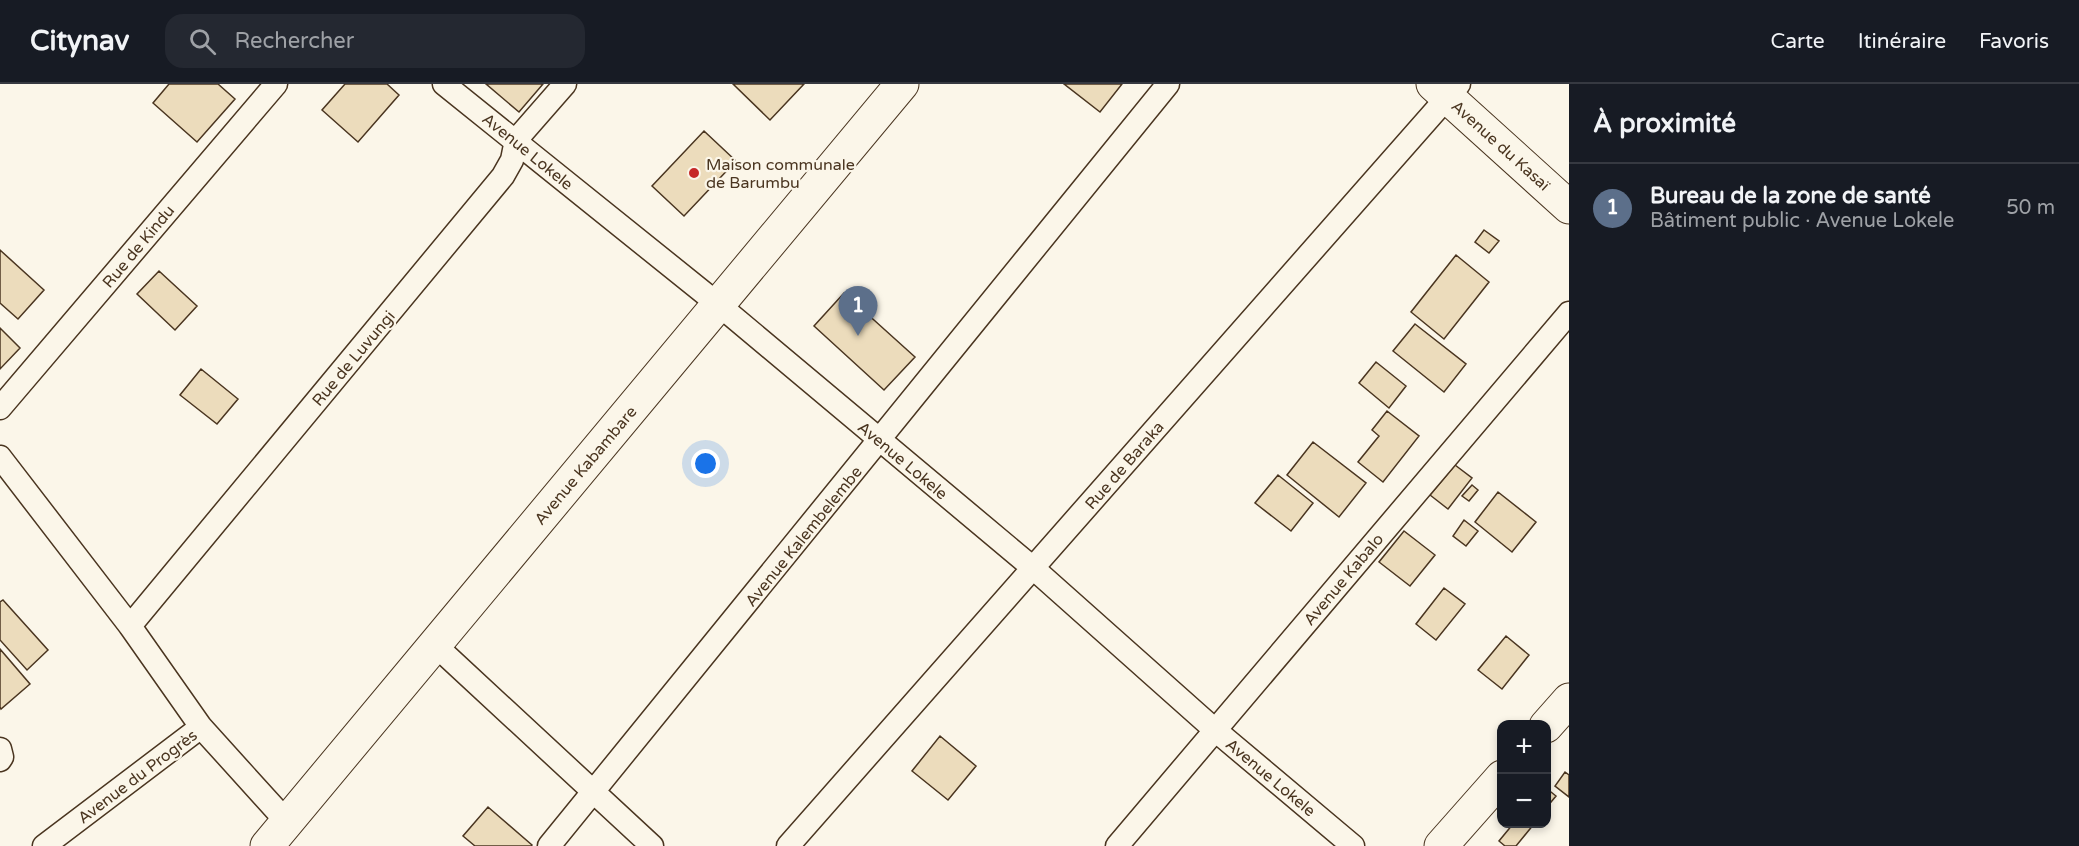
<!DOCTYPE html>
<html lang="fr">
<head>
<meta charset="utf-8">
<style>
	body { margin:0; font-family:"Varela Round",sans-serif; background:#242831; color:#f1f3f6 }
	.controls { position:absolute; right:18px; bottom:18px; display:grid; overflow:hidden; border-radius:12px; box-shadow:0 3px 9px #0003 }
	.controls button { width:54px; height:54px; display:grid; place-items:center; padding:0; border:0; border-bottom:2px solid #363941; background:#171b24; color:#f1f3f6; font:30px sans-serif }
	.you { position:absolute; left:706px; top:380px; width:21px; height:21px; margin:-15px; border:4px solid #fff; border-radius:50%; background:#1a73e8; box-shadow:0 0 0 9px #1a73e833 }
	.badge { display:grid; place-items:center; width:39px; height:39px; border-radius:50%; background:#c62828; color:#fff; font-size:20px; font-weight:700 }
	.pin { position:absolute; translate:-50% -50px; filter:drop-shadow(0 2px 3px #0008) }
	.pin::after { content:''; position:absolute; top:32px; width:21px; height:18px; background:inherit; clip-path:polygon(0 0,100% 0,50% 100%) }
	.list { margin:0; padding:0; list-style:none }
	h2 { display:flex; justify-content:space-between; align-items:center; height:78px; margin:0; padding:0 24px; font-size:26px }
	h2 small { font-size:20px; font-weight:400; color:#9ea1a6 }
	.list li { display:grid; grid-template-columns:39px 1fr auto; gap:18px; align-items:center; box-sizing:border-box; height:90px; padding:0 24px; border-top:2px solid #363941 }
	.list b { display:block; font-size:22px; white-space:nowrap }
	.list p { margin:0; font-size:20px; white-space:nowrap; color:#9ea1a6 }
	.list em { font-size:20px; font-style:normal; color:#9ea1a6 }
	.icon { flex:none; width:33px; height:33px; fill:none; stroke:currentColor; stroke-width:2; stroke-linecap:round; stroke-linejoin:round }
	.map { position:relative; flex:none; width:1569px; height:762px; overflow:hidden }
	header { display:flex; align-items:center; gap:36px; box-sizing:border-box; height:84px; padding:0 30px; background:#171b24; border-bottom:2px solid #363941 }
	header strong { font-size:28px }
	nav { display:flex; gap:33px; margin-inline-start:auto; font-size:21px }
	.search { width:420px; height:54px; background:#242831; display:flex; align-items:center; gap:15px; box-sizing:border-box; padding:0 21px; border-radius:18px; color:#9ea1a6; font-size:22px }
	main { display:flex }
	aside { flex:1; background:#171b24 }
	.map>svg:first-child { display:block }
</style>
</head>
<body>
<header>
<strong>Citynav</strong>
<div class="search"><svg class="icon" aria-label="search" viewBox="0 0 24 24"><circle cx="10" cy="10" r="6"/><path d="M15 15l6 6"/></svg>Rechercher</div>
<nav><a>Carte</a><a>Itinéraire</a><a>Favoris</a></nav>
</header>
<main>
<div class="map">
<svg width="1569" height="762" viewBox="0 0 1569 762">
	<rect width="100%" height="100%" fill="#fbf6e9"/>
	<path fill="#ecdcbc" stroke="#4a3520" stroke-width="1.5" d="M169,0H218L235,15L197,58L153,19Z
		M345,0H387L399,11L358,58L322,26Z
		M486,0H543L519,28Z
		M733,0H804L770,36Z
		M1064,0H1122L1100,28Z
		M704,47L736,77L684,132L652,102Z
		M1484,146L1499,157L1489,169L1475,158Z
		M0,166L44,206L18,235L0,219Z
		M1456,171L1489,198L1444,255L1411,228Z
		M159,187L197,222L175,246L137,210Z
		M844,209L915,273L884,306L814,242Z
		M1415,240L1466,280L1444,308L1393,267Z
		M0,244L20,264L0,285Z
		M1376,278L1406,302L1389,324L1359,299Z
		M201,285L238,315L217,340L180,311Z
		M1387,327L1419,352L1383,398L1358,378L1379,352L1372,346Z
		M1313,358L1366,399L1339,433L1287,391Z
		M1455,381L1472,394L1448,425L1430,411Z
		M1278,391L1313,419L1291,447L1255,419Z
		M1472,401L1478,406L1469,417L1462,412Z
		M1498,408L1536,438L1512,468L1475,438Z
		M1464,436L1478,447L1466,462L1453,452Z
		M1404,447L1435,471L1410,502L1379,478Z
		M1444,504L1465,520L1436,556L1416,540Z
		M3,516L48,566L27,586L0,556V518Z
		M1506,552L1529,571L1502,605L1478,586Z
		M0,565L30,600L1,625L0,623Z
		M940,652L976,682L948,716L912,687Z
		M1565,688L1569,691V713L1555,702Z
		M1546,704L1556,712L1546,724Z
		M488,723L532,761L531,762H475L463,752Z
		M1513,740H1534L1516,762H1505L1499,757Z"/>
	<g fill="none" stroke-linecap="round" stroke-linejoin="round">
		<g stroke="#4a3520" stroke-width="25">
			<path id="street" d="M444,0L719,221L1033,484L1215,646L1353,762
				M0,324L276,0
				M0,373L130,542L201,643L287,738
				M130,542L503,92L512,76L516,56L565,0
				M434,560L652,762
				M0,665L2,673L0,676
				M44,762L201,643
				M549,762L1168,0
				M788,762L1459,0
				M1117,762L1569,229"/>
		</g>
		<g stroke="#4a3520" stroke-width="35">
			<path id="secondary" d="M1433,0L1569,123
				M1546,642L1569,616
				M267,762L902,0
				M1441,762L1502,693"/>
		</g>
		<use href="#street" stroke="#fbf6e9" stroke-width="22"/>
		<use href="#secondary" stroke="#fbf6e9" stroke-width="33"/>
	</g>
	<circle fill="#c62828" stroke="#fbf6e9" stroke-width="2" cx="694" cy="89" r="6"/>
	<g text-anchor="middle" stroke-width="4.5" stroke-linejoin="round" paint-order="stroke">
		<g font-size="16" fill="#4a3520" stroke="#fbf6e9">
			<text transform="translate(1501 61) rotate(42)" y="6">Avenue du Kasaï</text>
			<text transform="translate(528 67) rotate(39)" y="6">Avenue Lokele</text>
			<text transform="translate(138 162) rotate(-50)" y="6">Rue de Kindu</text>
			<text transform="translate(353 274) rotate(-50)" y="6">Rue de Luvungi</text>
			<text transform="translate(903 376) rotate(40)" y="6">Avenue Lokele</text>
			<text transform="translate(585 381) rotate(-50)" y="6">Avenue Kabambare</text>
			<text transform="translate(1124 381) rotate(-49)" y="6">Rue de Baraka</text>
			<text transform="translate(803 452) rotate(-51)" y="6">Avenue Kalembelembe</text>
			<text transform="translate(1343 495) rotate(-50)" y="6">Avenue Kabalo</text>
			<text transform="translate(137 692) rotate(-37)" y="6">Avenue du Progrès</text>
			<text transform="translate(1271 693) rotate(40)" y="6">Avenue Lokele</text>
		</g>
		<g font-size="16" fill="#4a3520" stroke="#fbf6e9" text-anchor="start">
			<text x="706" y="86">Maison communale<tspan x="706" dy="18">de Barumbu</tspan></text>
		</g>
	</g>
</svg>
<div class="controls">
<button>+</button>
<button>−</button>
</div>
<div class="you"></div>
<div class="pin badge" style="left:858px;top:252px;background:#5c6f8a">1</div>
</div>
<aside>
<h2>À proximité<small></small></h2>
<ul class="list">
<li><span class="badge" style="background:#5c6f8a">1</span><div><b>Bureau de la zone de santé</b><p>Bâtiment public · Avenue Lokele</p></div><em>50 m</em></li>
</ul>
</aside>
</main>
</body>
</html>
